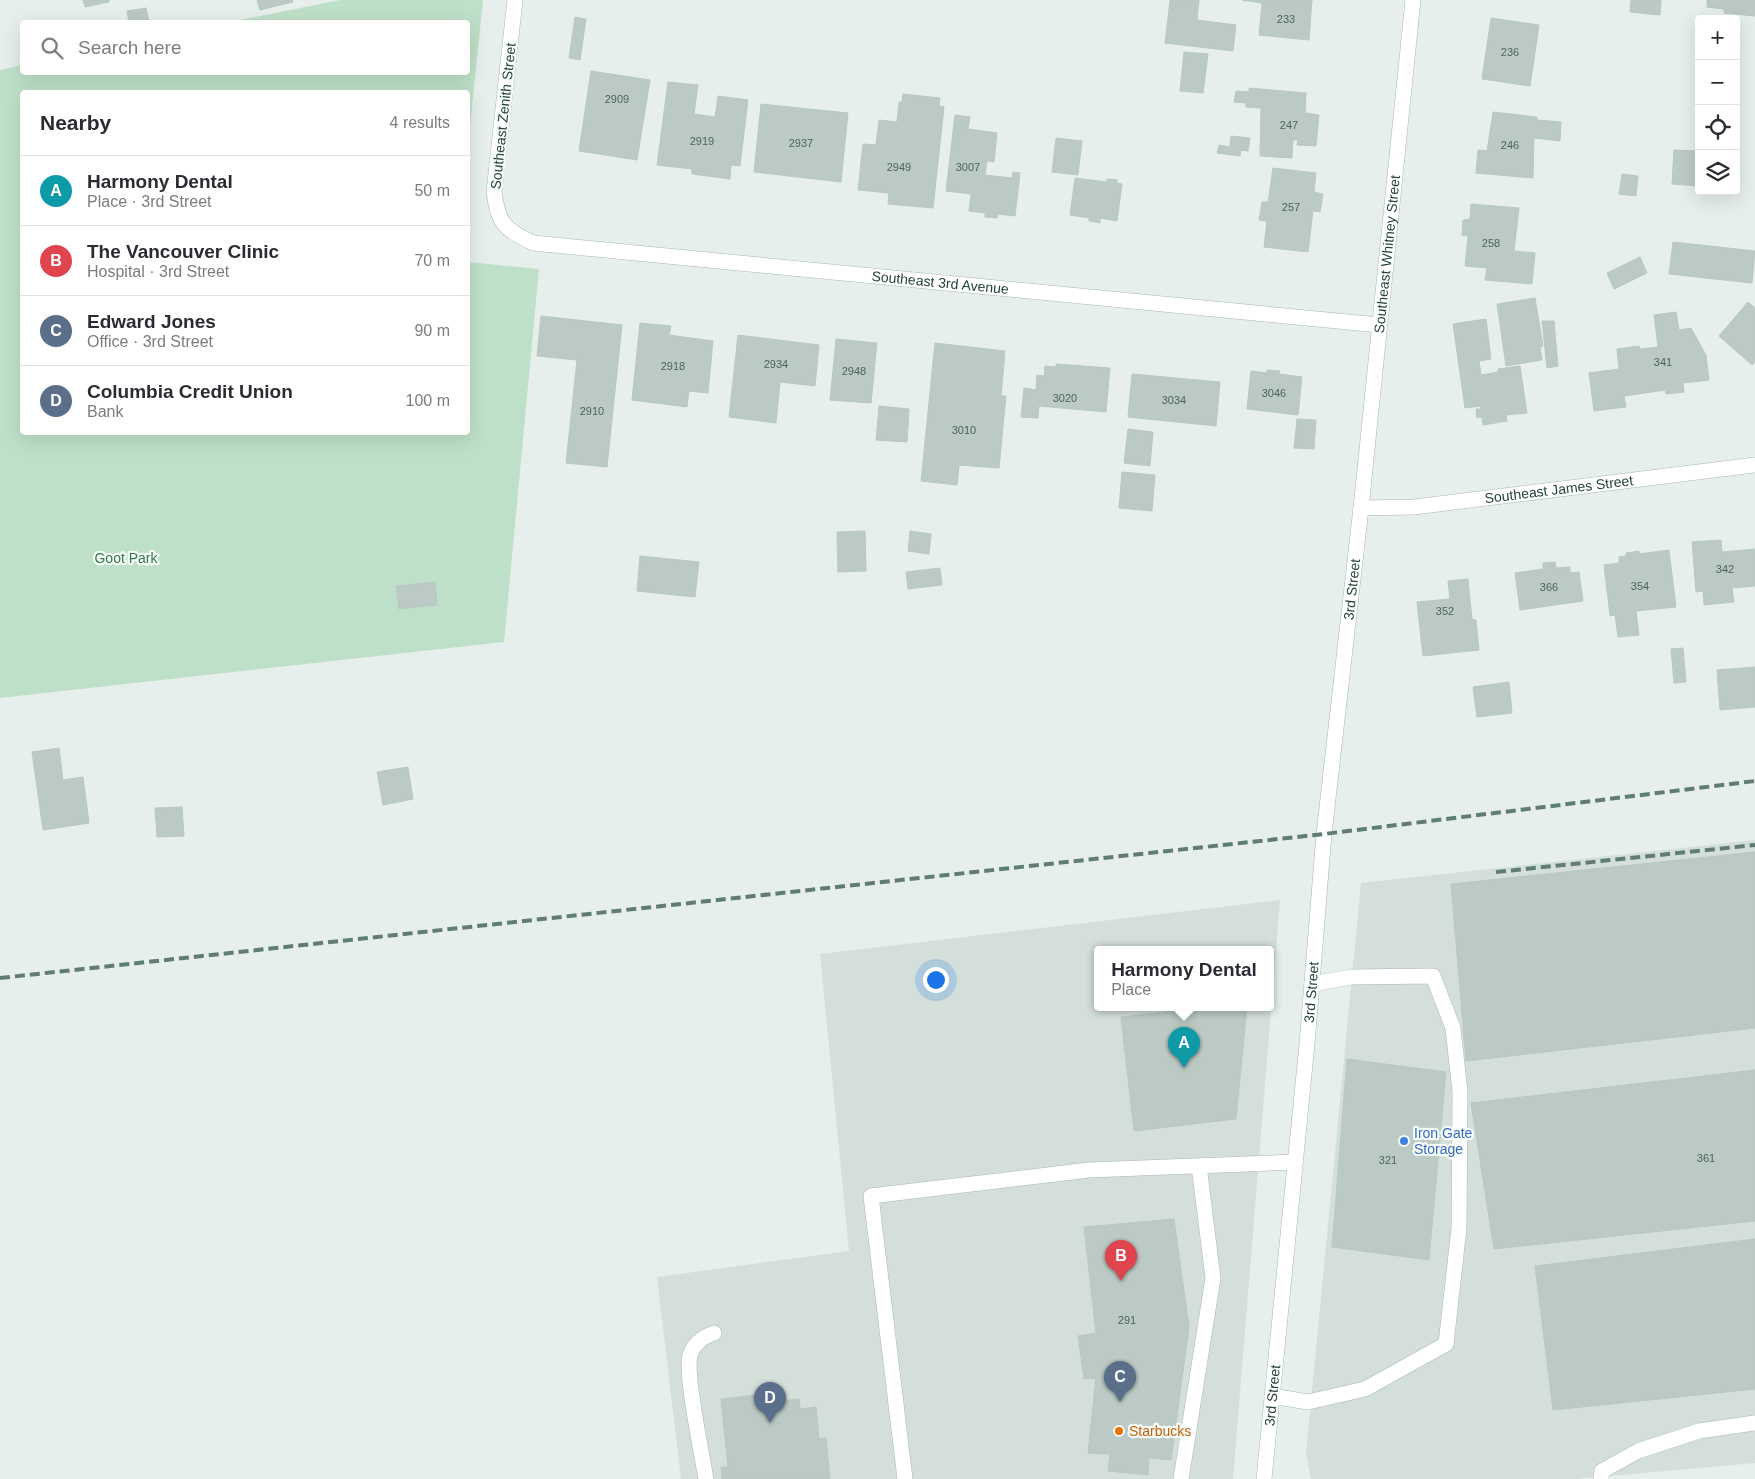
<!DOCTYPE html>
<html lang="en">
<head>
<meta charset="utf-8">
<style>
	body { margin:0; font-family:Helvetica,sans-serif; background:#f7f7f7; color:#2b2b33 }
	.controls { position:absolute; right:15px; top:15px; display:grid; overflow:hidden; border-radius:5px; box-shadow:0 5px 20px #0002 }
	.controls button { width:45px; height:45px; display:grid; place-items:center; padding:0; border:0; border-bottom:1px solid #e1e1e2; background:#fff; color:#2b2b33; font:25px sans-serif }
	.you { position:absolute; left:935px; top:979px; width:18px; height:18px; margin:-12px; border:4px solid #fff; border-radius:50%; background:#1a73e8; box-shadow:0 0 0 8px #1a73e833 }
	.badge { display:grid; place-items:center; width:32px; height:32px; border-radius:50%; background:#0b8043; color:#fff; font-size:16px; font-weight:700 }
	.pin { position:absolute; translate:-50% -41px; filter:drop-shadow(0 1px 2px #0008) }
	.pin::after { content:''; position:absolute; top:26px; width:18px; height:15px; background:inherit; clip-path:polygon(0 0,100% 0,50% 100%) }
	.popup { position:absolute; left:1094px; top:946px; width:180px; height:65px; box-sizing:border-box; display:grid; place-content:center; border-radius:5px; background:#fff; filter:drop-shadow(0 1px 4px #0005); font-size:16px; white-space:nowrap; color:#7c7c81 }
	.popup b { font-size:19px; color:#2b2b33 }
	.popup::after { content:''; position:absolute; left:50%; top:100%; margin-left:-10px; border:10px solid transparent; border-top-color:#fff }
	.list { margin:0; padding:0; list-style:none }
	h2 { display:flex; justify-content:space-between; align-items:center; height:65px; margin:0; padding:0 20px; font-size:21px }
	h2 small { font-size:16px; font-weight:400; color:#7c7c81 }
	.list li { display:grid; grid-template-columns:32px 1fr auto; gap:15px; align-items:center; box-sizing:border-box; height:70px; padding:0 20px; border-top:1px solid #e1e1e2 }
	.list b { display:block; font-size:19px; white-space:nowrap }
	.list p { margin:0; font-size:16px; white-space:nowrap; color:#7c7c81 }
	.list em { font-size:16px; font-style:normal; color:#7c7c81 }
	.icon { flex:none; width:28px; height:28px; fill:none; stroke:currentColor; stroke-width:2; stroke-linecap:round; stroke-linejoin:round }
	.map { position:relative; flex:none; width:1755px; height:1479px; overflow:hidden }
	.search { position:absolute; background:#fff; box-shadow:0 5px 20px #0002; left:20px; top:20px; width:450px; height:55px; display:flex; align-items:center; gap:12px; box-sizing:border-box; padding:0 18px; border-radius:5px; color:#7c7c81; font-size:19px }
	.panel { position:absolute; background:#fff; box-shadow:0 5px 20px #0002; left:20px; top:90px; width:450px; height:345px; border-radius:5px }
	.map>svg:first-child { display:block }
</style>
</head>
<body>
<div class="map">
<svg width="1755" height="1479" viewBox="0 0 1755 1479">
	<rect width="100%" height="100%" fill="#e6efeb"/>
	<path fill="#d4dfda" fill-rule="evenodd" d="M1755,840V1463L1576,1479H1311L1306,1453L1361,883Z
		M1280,900L1233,1479H681L657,1277L849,1251L820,954ZM1098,949H1270V1007H1098Z"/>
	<path fill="#bfe0c8" d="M340,0H483L468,146V92H22V432H468V262L539,269L504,642L0,698V70L22,65V72H468V22H230Z"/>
	<path fill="#bbcac4" stroke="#b8c9c2" d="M83,0H109V2L85,7Z
		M257,0H292L293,2L260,10Z
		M1170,0H1199L1197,20L1236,25L1233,51L1165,43Z
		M1242,0H1312L1309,40L1259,35L1262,3Z
		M1631,0H1661L1660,15L1630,12Z
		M1707,0H1755V16L1724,13V9L1707,7Z
		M146,8L149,22H129L127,11Z
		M575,17L586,19L580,60L569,58Z
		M1491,18L1539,25L1530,86L1482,79Z
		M1184,52L1208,54L1203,93L1180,91Z
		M591,71L650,80L637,160L579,151Z
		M668,82L698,85L694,114L715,117L718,96L748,100L740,166L731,165L730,179L692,174V169L657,165Z
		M1249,88L1306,93L1305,113L1319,115L1316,146L1297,145L1298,140H1293L1292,158L1260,156L1261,108L1246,107V103L1234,102L1236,91L1249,92Z
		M903,94L940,98L939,106L944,107L933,208L888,204L889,193L858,190L863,144L876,145L879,120L897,122L899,102H902Z
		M761,104L848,113L841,182L754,172Z
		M1493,112L1537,117V120L1561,122L1560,141L1534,138L1533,178L1476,173L1478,150L1487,151Z
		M955,115L970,117L968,129L997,133L994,162L987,161L985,175L1012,178L1013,172L1020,173L1015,216L998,214L997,218L985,217V213L969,211L971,194L946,191Z
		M1231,136L1250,138L1248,151L1241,150L1240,156L1217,153L1219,145L1230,147Z
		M1056,138L1082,141L1078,175L1052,172Z
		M1674,150L1699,151V186L1672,184Z
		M1273,168L1316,173L1314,192L1323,194L1320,212L1313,211L1308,252L1264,247L1267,221L1259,220L1262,202H1268Z
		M1622,174L1638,176L1636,196L1619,194Z
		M1075,178L1107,182V179L1117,180V183L1122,184L1117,221L1100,218V223L1089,221V218L1070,215Z
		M1471,204L1519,208L1514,251L1535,253L1532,284L1485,280L1487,268L1465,266L1468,236L1462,235L1463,220L1470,219Z
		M1673,242L1755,251L1752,283L1669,274Z
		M1640,257L1647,273L1614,289L1607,273Z
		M1535,298L1543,346L1540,347L1542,360L1506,366L1497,304Z
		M1748,302L1755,308V362L1752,365L1719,336Z
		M1676,312L1679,330L1691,328L1706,355L1709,380L1683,383L1684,392L1666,394L1665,390L1624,396L1626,407L1594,411L1589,373L1619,369L1617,349L1639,346L1640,349L1658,347L1654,315Z
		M541,316L622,325L607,467L566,463L577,360L537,356Z
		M1486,319L1491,359L1479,361L1481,375L1498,372V369L1520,366L1527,413L1506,415L1507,421L1483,425L1482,417L1477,418L1476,409H1481V406L1465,408L1453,324Z
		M1542,321H1554L1558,366L1547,368Z
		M640,323L671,326L669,335L713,341L708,393L689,391L687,407L632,400Z
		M738,335L819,345L815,386L780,382L776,423L729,417Z
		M836,339L877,343L871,403L830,400Z
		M935,343L1005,351L1001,396H1006L999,468L959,465L957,485L921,481Z
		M1056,364L1110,368L1106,412L1039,406L1038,418L1021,417L1024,388L1036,390L1037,375L1044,376L1045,366L1056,367Z
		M1267,370L1280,371L1279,374L1302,377L1298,415L1247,409L1251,371L1267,373Z
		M1132,374L1220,382L1216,426L1128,417Z
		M879,406L909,409L907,442L876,440Z
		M1297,419L1316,420L1314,449L1294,448Z
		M1128,429L1153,432L1150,466L1124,463Z
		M1122,472L1155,475L1152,511L1119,508Z
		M865,531L866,571L838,572L837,532Z
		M910,531L931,534L929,554L908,551Z
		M1721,540L1722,552L1755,549V586L1732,588L1734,602L1704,605L1703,591L1696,592L1692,542Z
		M1669,550L1676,607L1636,611L1639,635L1618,637L1615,615L1610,616L1604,565L1619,563V557L1626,556V553L1639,551V554Z
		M640,556L699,562L695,597L637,591Z
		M1555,562L1556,568L1570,567V573L1579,572L1583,601L1520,610L1515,573L1543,569V563Z
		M940,568L942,585L908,589L906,572Z
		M1468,579L1472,619L1476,620L1479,650L1423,656L1417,602L1450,599L1448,581Z
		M435,582L437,605L399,609L396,586Z
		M1683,648L1686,682L1674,683L1671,649Z
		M1755,667V707L1720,710L1717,670Z
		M1509,682L1512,713L1477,717L1473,687Z
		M59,748L63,780L83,777L89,823L43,830L32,752Z
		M408,767L413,799L383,805L377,772Z
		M182,807L184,836L157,837L155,808Z
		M1755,852V1028L1466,1061L1451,884Z
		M1208,1007H1247L1236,1119L1134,1131L1121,1017Z
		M1347,1059L1446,1072L1429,1260L1332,1247Z
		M1755,1070V1221L1494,1249L1471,1103Z
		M1174,1219L1189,1327L1171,1460L1149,1458L1148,1475L1108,1471L1110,1454L1088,1453L1096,1378L1084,1379L1078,1336L1096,1333L1084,1227Z
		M1755,1239V1389L1553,1410L1535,1266Z
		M767,1394L768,1402L799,1399L800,1409L816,1407L819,1439L826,1438L830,1479H722L721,1467H728L721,1399Z"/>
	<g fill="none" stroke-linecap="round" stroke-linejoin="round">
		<g stroke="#a8b8b2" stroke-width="16">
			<path id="service" d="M1272,1396L1308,1402L1365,1389L1446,1344L1459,1228L1460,1092L1453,1028L1433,976L1351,977L1312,984
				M706,1479C702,1454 685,1375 690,1356C693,1343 703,1337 714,1333
				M905,1479L871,1196L1089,1170L1295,1162
				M1181,1479L1213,1278L1199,1166
				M1601,1479L1602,1471L1638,1451L1699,1431L1755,1423"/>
		</g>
		<g stroke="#a8b8b2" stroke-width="16">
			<g id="minor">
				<path id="s1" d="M515,0L494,192C499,226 504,228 533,243L1379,325"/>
				<path id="s2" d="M1361,508L1414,507L1755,465"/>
			</g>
		</g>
		<g stroke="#a8b8b2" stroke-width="16">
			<g id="tertiary">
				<path id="s3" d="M1264,1479L1307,1044L1324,834L1361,508L1413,0"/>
			</g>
		</g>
		<use href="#service" stroke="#fff" stroke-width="15"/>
		<use href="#minor" stroke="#fff" stroke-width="15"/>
		<use href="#tertiary" stroke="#fff" stroke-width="15"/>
		<path stroke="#5f7d75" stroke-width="4" stroke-dasharray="10 5" stroke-linecap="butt" d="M1496,872L1755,845
			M0,978L1324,834L1755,781"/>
	</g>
	<circle fill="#3f7fe0" stroke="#f7fbf9" stroke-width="2" cx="1404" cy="1141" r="5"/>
	<circle fill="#e8710a" stroke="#f7fbf9" stroke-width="2" cx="1119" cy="1431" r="5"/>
	<g text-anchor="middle" stroke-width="4.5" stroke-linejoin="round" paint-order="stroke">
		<g font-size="11" fill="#4a645c">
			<text x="1286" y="23">233</text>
			<text x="1510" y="56">236</text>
			<text x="617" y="103">2909</text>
			<text x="1289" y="129">247</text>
			<text x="702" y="145">2919</text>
			<text x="801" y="147">2937</text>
			<text x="1510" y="149">246</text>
			<text x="899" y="171">2949</text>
			<text x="968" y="171">3007</text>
			<text x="1291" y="211">257</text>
			<text x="1491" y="247">258</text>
			<text x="1663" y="366">341</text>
			<text x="776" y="368">2934</text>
			<text x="673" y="370">2918</text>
			<text x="854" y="375">2948</text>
			<text x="1274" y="397">3046</text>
			<text x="1065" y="402">3020</text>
			<text x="1174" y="404">3034</text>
			<text x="592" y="415">2910</text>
			<text x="964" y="434">3010</text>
			<text x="1725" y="573">342</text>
			<text x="1640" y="590">354</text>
			<text x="1549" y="591">366</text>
			<text x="1445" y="615">352</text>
			<text x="1706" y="1162">361</text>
			<text x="1388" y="1164">321</text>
			<text x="1127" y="1324">291</text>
		</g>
		<g font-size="14" fill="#24423a" stroke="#f7fbf9">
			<text transform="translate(503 116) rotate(-84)" y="5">Southeast Zenith Street</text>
			<text dy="5" stroke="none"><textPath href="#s3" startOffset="1231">Southeast Whitney Street</textPath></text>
			<text dy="5" stroke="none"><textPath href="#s1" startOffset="671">Southeast 3rd Avenue</textPath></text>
			<text dy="5" stroke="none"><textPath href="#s2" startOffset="199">Southeast James Street</textPath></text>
			<text dy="5" stroke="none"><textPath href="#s3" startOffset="894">3rd Street</textPath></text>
			<text dy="5" stroke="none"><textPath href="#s3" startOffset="489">3rd Street</textPath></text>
			<text dy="5" stroke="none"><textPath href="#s3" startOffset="84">3rd Street</textPath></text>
		</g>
		<g font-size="14" fill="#2d7a4b" stroke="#f7fbf9">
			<text x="126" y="563">Goot Park</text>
		</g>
		<g font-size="14" fill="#366cbe" stroke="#f7fbf9" text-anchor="start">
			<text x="1414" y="1138">Iron Gate<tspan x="1414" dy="16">Storage</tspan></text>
		</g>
		<g font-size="14" fill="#c56008" stroke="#f7fbf9" text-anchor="start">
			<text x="1129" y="1436">Starbucks</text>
		</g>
	</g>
</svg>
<div class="controls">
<button>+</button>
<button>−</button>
<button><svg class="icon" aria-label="locate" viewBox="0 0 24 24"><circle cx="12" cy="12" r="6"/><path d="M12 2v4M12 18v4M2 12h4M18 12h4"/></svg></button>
<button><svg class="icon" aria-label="layers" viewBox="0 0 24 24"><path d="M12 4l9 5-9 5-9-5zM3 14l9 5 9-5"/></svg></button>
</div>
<div class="you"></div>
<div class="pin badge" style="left:1184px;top:1068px;background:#0f9aa8">A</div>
<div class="popup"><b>Harmony Dental</b>Place</div>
<div class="pin badge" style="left:1121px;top:1281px;background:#e0444e">B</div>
<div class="pin badge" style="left:1120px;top:1402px;background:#5c6f8a">C</div>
<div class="pin badge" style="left:770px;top:1423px;background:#5c6f8a">D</div>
<div class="search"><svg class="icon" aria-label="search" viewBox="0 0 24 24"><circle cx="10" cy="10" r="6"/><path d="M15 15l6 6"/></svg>Search here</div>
<section class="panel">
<h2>Nearby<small>4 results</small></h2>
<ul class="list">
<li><span class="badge" style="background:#0f9aa8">A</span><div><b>Harmony Dental</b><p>Place · 3rd Street</p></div><em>50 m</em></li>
<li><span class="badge" style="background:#e0444e">B</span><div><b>The Vancouver Clinic</b><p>Hospital · 3rd Street</p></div><em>70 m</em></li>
<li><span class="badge" style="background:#5c6f8a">C</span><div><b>Edward Jones</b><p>Office · 3rd Street</p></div><em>90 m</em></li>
<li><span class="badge" style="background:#5c6f8a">D</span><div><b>Columbia Credit Union</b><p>Bank</p></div><em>100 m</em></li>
</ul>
</section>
</div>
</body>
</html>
